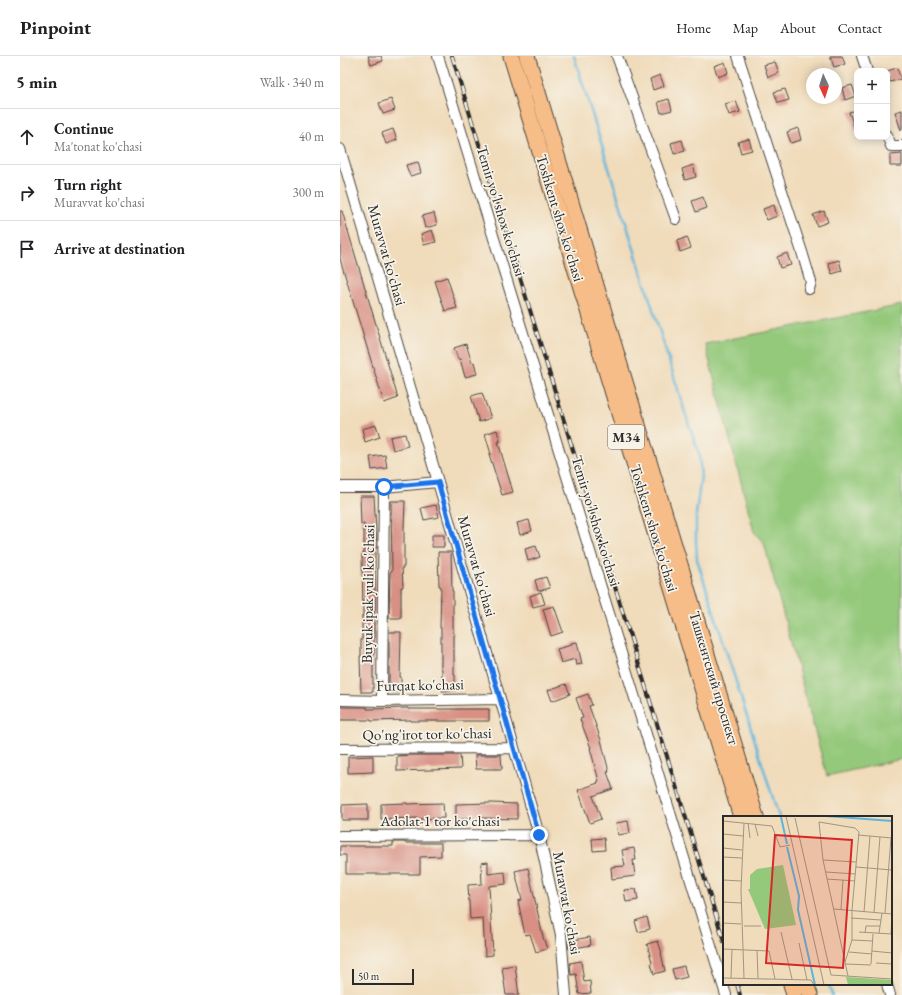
<!DOCTYPE html>
<html lang="en">
<head>
<meta charset="utf-8">
<style>
	body { margin:0; font-family:"EB Garamond",serif; background:#f2f2f2; color:#202124 }
	.controls { position:absolute; right:12px; top:12px; display:grid; overflow:hidden; border-radius:8px; box-shadow:0 2px 10px #0003 }
	.controls button { width:36px; height:36px; display:grid; place-items:center; padding:0; border:0; border-bottom:1px solid #e0e0e0; background:#fff; color:#202124; font:20px sans-serif }
	.compass { position:absolute; left:466px; top:12px; width:36px; height:36px; border-radius:50%; background:#fff; box-shadow:0 2px 10px #0003; rotate:176deg }
	.scale { position:absolute; left:12px; bottom:10px; width:62px; box-sizing:border-box; padding-left:4px; border:2px solid #2b2b2b; border-top:0; font-size:11px; line-height:14px; white-space:nowrap; color:#2b2b2b; -webkit-text-stroke:3px #f7f3e8; paint-order:stroke }
	.stop { position:absolute; width:12px; height:12px; margin:-9px; border:3px solid #1a73e8; border-radius:50%; background:#fff }
	.stop.end { background:#1a73e8; border-color:#fff; box-shadow:0 1px 4px #0008 }
	.list { margin:0; padding:0; list-style:none }
	h2 { display:flex; justify-content:space-between; align-items:center; height:52px; margin:0; padding:0 16px; font-size:17px }
	h2 small { font-size:13px; font-weight:400; color:#757577 }
	.list li { display:grid; grid-template-columns:26px 1fr auto; gap:12px; align-items:center; box-sizing:border-box; height:56px; padding:0 16px; border-top:1px solid #e0e0e0 }
	.list b { display:block; font-size:15px; white-space:nowrap }
	.list p { margin:0; font-size:13px; white-space:nowrap; color:#757577 }
	.list em { font-size:13px; font-style:normal; color:#757577 }
	.icon { flex:none; width:22px; height:22px; fill:none; stroke:currentColor; stroke-width:2; stroke-linecap:round; stroke-linejoin:round }
	.map { position:relative; flex:none; width:562px; height:939px; overflow:hidden }
	header { display:flex; align-items:center; gap:24px; box-sizing:border-box; height:56px; padding:0 20px; background:#fff; border-bottom:1px solid #e0e0e0 }
	header strong { font-size:19px }
	nav { display:flex; gap:22px; margin-inline-start:auto; font-size:14px }
	main { display:flex }
	aside { flex:1; background:#fff }
	.map>svg:first-child { display:block }
</style>
</head>
<body>
<header>
<strong>Pinpoint</strong>
<nav><a>Home</a><a>Map</a><a>About</a><a>Contact</a></nav>
</header>
<main>
<aside>
<h2>5 min<small>Walk · 340 m</small></h2>
<ul class="list">
<li><svg class="icon" aria-label="ahead" viewBox="0 0 24 24"><path d="M12 20V5M6 11l6-6 6 6"/></svg><div><b>Continue</b><p>Ma'tonat ko'chasi</p></div><em>40 m</em></li>
<li><svg class="icon" aria-label="right" viewBox="0 0 24 24"><path d="M7 20v-9h11M14 6l5 5-5 5"/></svg><div><b>Turn right</b><p>Muravvat ko'chasi</p></div><em>300 m</em></li>
<li><svg class="icon" aria-label="arrive" viewBox="0 0 24 24"><path d="M6 21V4h12l-3 4 3 4H6"/></svg><div><b>Arrive at destination</b></div></li>
</ul>
</aside>
<div class="map">
<svg width="562" height="939" viewBox="0 0 562 939">
	<rect width="100%" height="100%" fill="#f7f3e8"/>
	<filter id="ink" filterUnits="userSpaceOnUse"><feTurbulence type="fractalNoise" baseFrequency=".025" numOctaves="2"/><feDisplacementMap in="SourceGraphic" scale="8" xChannelSelector="R" yChannelSelector="G"/><feConvolveMatrix kernelMatrix="1 2 1 2 8 2 1 2 1" color-interpolation-filters="sRGB"/></filter>
	<filter id="wash" filterUnits="userSpaceOnUse"><feTurbulence type="fractalNoise" baseFrequency=".012" numOctaves="4" result="noise"/><feDisplacementMap in="SourceGraphic" scale="16" xChannelSelector="R" yChannelSelector="G"/><feGaussianBlur stdDeviation="0.9" result="paint"/><feColorMatrix in="noise" values="0 0 0 0 0 0 0 0 0 0 0 0 0 0 0 0 0 1.4 0 .05"/><feComposite in="paint" operator="in"/></filter>
	<g filter="url(#wash)">
		<rect width="100%" height="100%" fill="#f0dbba"/>
		<path fill="#94c97b" stroke="#607a53" d="M562,249V703L487,720L424,487L414,476L365,288Z"/>
		<g fill="none" stroke-linecap="round" stroke-linejoin="round">
			<path stroke="#5cb5da" stroke-width="2.5" d="M234,0L349,369L359,398L361,420L356,458V485L357,503L439,761
				M489,928L492,939"/>
		</g>
		<g id="blocks">
			<path fill="#d88f84" d="M28,0H41L43,5L31,9Z
				M490,0H502L505,8L494,11Z
				M385,6L388,17L378,21L374,10Z
				M435,6L439,17L428,21L424,9Z
				M557,12L561,23L550,26L547,15Z
				M320,19L324,30L313,34L310,23Z
				M512,29L516,40L505,44L502,32Z
				M445,33L449,44L438,47L434,36Z
				M51,43L55,54L43,58L39,47Z
				M329,43L332,54L321,57L318,46Z
				M396,45L400,56L389,59L385,48Z
				M517,54V76H516L509,56Z
				M562,54V74H561L555,56Z
				M458,72L461,84L451,87L447,76Z
				M53,73L57,84L46,88L42,77Z
				M409,83L412,94L401,97L398,86Z
				M342,84L345,95L334,98L331,87Z
				M562,98V110H550V99Z
				M78,106L81,117L70,120L66,109Z
				M353,109L356,121L345,124L342,113Z
				M363,141L367,152L356,156L352,145Z
				M434,149L437,160L427,164L423,153Z
				M0,155H2L58,342L44,347L0,203Z
				M484,155L488,166L477,170L473,159Z
				M94,157L97,169L85,172L82,160Z
				M92,174L96,186L84,189L81,178Z
				M347,181L351,192L340,196L337,185Z
				M447,197L451,209L440,212L437,201Z
				M499,204L502,215L492,218L488,207Z
				M107,221L117,252L105,255L95,225Z
				M126,288L132,307L134,306L137,318L125,321L120,303H118L114,292Z
				M142,337L151,362L139,366L131,340Z
				M36,369L40,381L25,386L22,373Z
				M157,374L160,386H158L173,436L162,439L149,398H151L145,378Z
				M65,378L68,390L53,394L50,381Z
				M45,399L47,412L32,414L30,401Z
				M20,440H34L37,492H35V555H34V598H33V636H21L20,600H21V583H22V560H23L22,498H24V468H21Z
				M51,445H65L64,471V511H62L63,531H61V562H49L50,516L52,515Z
				M96,449L99,461L84,464L81,452Z
				M189,464L192,475L180,479L177,467Z
				M92,479H104V491H92Z
				M196,490L200,501L188,505L185,493Z
				M98,496H111L112,535H113V577H114V619H115V634L102,635V613H101V572H100L101,530H99Z
				M206,521L210,532L198,535L195,524Z
				M201,536L205,548L193,551L190,540Z
				M214,550L223,576L211,580L203,553Z
				M49,576H61L60,621H61V636H49Z
				M237,586L242,608L236,609L235,603L221,607L217,593L231,589V587Z
				M226,628L230,638L212,645L208,634Z
				M248,638L252,649L249,650L261,684L269,716H267L273,733L253,740L261,763L250,767L238,734L258,727L257,726L259,725L250,692H251L240,663L243,662L236,642Z
				M0,651H27V653L68,652V653H149V665H71V664L31,665V664H0Z
				M70,699H120L121,713L57,715V700Z
				M135,699H161L162,713H136Z
				M33,700V716L8,717V701Z
				M67,747V748L103,747L104,762L78,763V762L41,763V748Z
				M151,747L177,748V763L142,762V763H116V748Z
				M28,748V764H2V749Z
				M288,765L290,777L278,779L276,767Z
				M264,782L265,794L253,795L252,783Z
				M53,786H65V787H101V800L80,801V818H6V799H0V790H53Z
				M294,792L296,804H293L295,820L272,823L271,811L285,810L282,794Z
				M148,806V818L165,816L166,828L149,830L153,899L145,900L143,862L130,863L128,829L142,828L141,807Z
				M188,812L203,881L207,893L196,896L190,878L185,879L178,845L182,844L175,815Z
				M296,833L298,844L286,846L284,834Z
				M307,861L310,873L298,876L295,865Z
				M250,881L251,889L229,893L228,885Z
				M318,885L322,897H321L325,915L314,918L311,907L312,906L307,888Z
				M241,905L244,926L250,925L251,937L239,938L236,918L231,919L230,907Z
				M175,909L179,939H166L162,911Z
				M344,910L347,921L335,924L332,913Z"/>
		</g>
	</g>
	<g filter="url(#ink)">
		<use href="#blocks" fill-opacity="0" stroke="#494540" stroke-width="1"/>
		<g fill="none" stroke-linecap="round" stroke-linejoin="round">
			<g stroke="#494540" stroke-width="12">
				<path id="minor" d="M98,0L386,939
					M277,0L336,163
					M398,0L462,196L471,226L469,233
					M522,0L527,15
					M547,79L551,90H562
					M0,93L98,426L199,779L221,879L226,939
					M0,431H44L98,426
					M0,644L42,645L160,643
					M42,645L44,431
					M0,693L174,692
					M0,780L199,779
					M547,928L550,939"/>
			</g>
			<g stroke="#494540" stroke-width="17">
				<path id="highway" d="M171,0L401,761
					M187,0L416,761
					M451,928L454,939
					M466,928L470,939"/>
			</g>
			<use href="#minor" stroke="#fff" stroke-width="10"/>
			<use href="#highway" stroke="#f7bd88" stroke-width="15"/>
			<g stroke="#2b2b2b" stroke-width="4">
				<path id="rail" d="M112,0L384,886
					M397,928L400,939"/>
			</g>
			<use href="#rail" stroke="#f7f3e8" stroke-width="2.5" stroke-dasharray="8" stroke-linecap="butt"/>
		</g>
	</g>
	<g fill="none" stroke-linecap="round" stroke-linejoin="round" filter="url(#ink)">
		<path stroke="#1a73e8" stroke-width="5" d="M44,431L98,426L199,779"/>
	</g>
	<g text-anchor="middle" stroke-width="3.5" stroke-linejoin="round" paint-order="stroke">
		<rect fill="#f7f3e8" stroke="#686764" stroke-width="1" x="268" y="369" width="36" height="24" rx="3"/>
		<g font-size="14" font-weight="bold" fill="#2b2b2b">
			<text x="286" y="386">M34</text>
		</g>
		<g font-size="15" fill="#2b2b2b" stroke="#f7f3e8">
			<text transform="translate(161 155) rotate(73)" y="5">Temir yo'l shox ko'chasi</text>
			<text transform="translate(220 162) rotate(73)" y="5">Toshkent shox ko'chasi</text>
			<text transform="translate(47 199) rotate(74)" y="5">Muravvat ko'chasi</text>
			<text transform="translate(256 465) rotate(73)" y="5">Temir yo'l shox ko'chasi</text>
			<text transform="translate(314 472) rotate(73)" y="5">Toshkent shox ko'chasi</text>
			<text transform="translate(137 510) rotate(74)" y="5">Muravvat ko'chasi</text>
			<text transform="translate(28 538) rotate(-89)" y="5">Buyuk ipak yuli ko'chasi</text>
			<text transform="translate(374 622) rotate(73)" y="5">Ташкентский проспект</text>
			<text transform="translate(80 629) rotate(-1)" y="5">Furqat ko'chasi</text>
			<text transform="translate(87 678) rotate(-1)" y="5">Qo'ng'irot tor ko'chasi</text>
			<text x="100" y="770">Adolat-1 tor ko'chasi</text>
			<text transform="translate(227 847) rotate(80)" y="5">Muravvat ko'chasi</text>
		</g>
	</g>
	<g transform="translate(383 760)">
		<rect width="169" height="169" fill="#f0dbba"/>
		<path d="M60,49L73,109L42,113L25,73H27V59L34,53ZM123,161L169,164V169H125Z" fill="#94c97b"/>
		<path fill="none" stroke="#5cb5da" stroke-width="2" d="M103,0L169,5M58,1L64,28M64,31L76,80L75,94L92,169"/>
		<path fill="none" stroke="#a19581" stroke-width="1" d="M63,0L101,169M72,2L108,159L169,163M0,5L49,10L57,31L67,29M21,7L18,74L21,162M25,7L27,22M32,8L35,20M0,18L20,20M135,19L169,22M0,32L19,34M0,41L19,42M100,44L133,46M133,51L169,54M103,56L132,58M104,63L132,65M0,64L18,65M0,86L18,87M111,93L169,98M118,93L120,64M141,96L147,20M151,97L157,21M162,97L168,22M128,102L158,104M0,107L18,108M21,110H38M58,116L69,163M136,116L169,118M142,117L143,110H157M156,117L159,97M168,118L169,100M129,124L150,125M76,127L84,164M0,133L46,135L52,163M34,134L35,162M149,135L169,137M126,136L149,138M122,146L129,124V94L136,16L132,12L96,6L100,44L125,160M153,147L169,148M123,148L148,149M148,148L150,118M0,162L88,164L91,169M8,162L9,133"/>
		<path fill="#d62828" fill-opacity="0.15" stroke="#d62828" stroke-width="2" d="M52,19L129,24L120,152L43,147Z"/>
		<rect width="169" height="169" fill="none" stroke="#2b2b2b" stroke-width="2"/>
	</g>
</svg>
<div class="controls">
<button>+</button>
<button>−</button>
</div>
<svg class="compass" viewBox="-18 -18 36 36"><path d="M0-13l5 13h-10z" fill="#e53935"/><path d="M0 13l5-13h-10z" fill="#757577"/></svg>
<div class="scale">50 m</div>
<div class="stop" style="left:44px;top:431px"></div>
<div class="stop end" style="left:199px;top:779px"></div>
</div>
</main>
</body>
</html>
